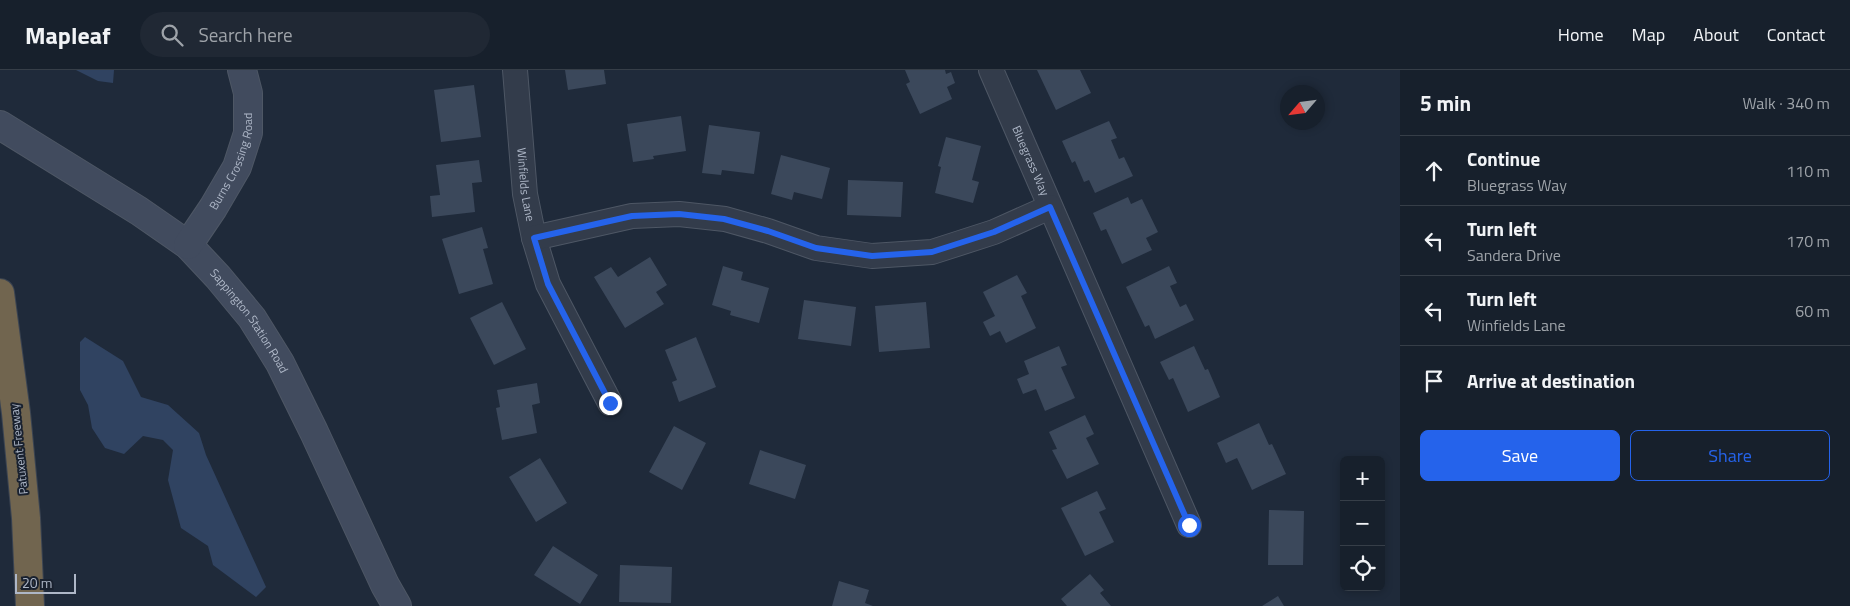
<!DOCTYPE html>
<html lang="en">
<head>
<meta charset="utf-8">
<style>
	body { margin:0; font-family:"Titillium Web",sans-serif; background:#202834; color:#f1f3f6 }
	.controls { position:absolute; right:15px; bottom:15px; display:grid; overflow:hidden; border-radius:8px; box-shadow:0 2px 8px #0003 }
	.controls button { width:45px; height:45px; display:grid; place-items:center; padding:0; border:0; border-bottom:1px solid #363e48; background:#17202c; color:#f1f3f6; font:25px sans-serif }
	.compass { position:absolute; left:1280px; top:15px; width:45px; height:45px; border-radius:50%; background:#17202c; box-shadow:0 2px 8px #0003; rotate:242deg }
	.scale { position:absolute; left:15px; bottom:12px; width:61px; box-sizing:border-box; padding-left:5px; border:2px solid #aeb7c7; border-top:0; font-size:14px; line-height:18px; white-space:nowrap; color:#aeb7c7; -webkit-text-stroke:4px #19212f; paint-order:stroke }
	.stop { position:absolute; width:15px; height:15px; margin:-11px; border:4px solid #2563eb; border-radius:50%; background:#fff }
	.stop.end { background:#2563eb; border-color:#fff; box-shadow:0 1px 5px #0008 }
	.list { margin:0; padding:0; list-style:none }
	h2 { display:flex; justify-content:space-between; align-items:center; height:65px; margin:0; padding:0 20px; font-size:21px }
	h2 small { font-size:16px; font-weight:400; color:#9ea3a9 }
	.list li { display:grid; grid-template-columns:32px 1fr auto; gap:15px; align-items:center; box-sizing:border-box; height:70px; padding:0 20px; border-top:1px solid #363e48 }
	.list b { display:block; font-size:19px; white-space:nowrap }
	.list p { margin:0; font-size:16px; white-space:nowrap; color:#9ea3a9 }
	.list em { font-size:16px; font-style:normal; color:#9ea3a9 }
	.actions { display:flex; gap:10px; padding:15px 20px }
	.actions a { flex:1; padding:11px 0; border:1px solid #2563eb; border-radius:8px; text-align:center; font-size:18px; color:#2563eb }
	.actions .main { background:#2563eb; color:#fff }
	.icon { flex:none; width:28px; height:28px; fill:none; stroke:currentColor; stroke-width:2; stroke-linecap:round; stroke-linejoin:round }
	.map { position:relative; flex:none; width:1400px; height:536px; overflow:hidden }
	header { display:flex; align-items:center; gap:30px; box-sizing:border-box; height:70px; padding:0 25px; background:#17202c; border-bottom:1px solid #363e48 }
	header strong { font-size:24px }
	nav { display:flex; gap:28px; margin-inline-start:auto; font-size:18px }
	.search { width:350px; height:45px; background:#202834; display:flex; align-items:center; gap:12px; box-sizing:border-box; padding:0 18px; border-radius:28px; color:#9ea3a9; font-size:19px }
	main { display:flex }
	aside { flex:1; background:#17202c }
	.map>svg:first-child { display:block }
</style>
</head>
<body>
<header>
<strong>Mapleaf</strong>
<div class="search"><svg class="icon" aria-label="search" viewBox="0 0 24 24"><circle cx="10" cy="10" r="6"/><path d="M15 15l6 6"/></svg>Search here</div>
<nav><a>Home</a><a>Map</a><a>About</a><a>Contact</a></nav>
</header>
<main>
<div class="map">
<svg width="1400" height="536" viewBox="0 0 1400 536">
	<rect width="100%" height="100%" fill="#1f2a3a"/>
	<path fill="#304361" d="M76,0H114L113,13L98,11Z
		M85,267L123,291L141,327L168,335L199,363L206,385L266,517L256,527L213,495L208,476L181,458L168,410L173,380L163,370L143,366L124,384L105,378L92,358L88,335L80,320V272Z"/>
	<path fill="#3b485b" d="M565,0H604L606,14L568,20Z
		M905,0H945L946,4L951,2L955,13L947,17L952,29L920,44L906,14L910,12Z
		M1037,0H1080L1091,23L1056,40Z
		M474,15L481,67L441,72L434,20Z
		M681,46L686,81L653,86L654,89L633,92L627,54Z
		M1109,51L1117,68L1111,70L1119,89L1124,87L1133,106L1095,123L1089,110L1084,112L1075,91L1072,93L1062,71Z
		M709,55L760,62L754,104L722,100L721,105L702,103Z
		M946,67L981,76L972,110L979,112L973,133L935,123L941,97L938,96Z
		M781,85L830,98L822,129L794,122L792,130L771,124Z
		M479,90L482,112L472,113L475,142L432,147L430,126L440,125L436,95Z
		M848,110L903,112L901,147L847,145Z
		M1128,127L1131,134L1142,129L1158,162L1146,168L1152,180L1122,194L1106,159L1101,161L1093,143Z
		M482,157L488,178L483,179L493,214L459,224L442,169Z
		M650,187L667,215L656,222L664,234L625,258L594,207L611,197L618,207Z
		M723,196L743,202L741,210L769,218L759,253L730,245L731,241L712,235Z
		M1169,196L1177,213L1170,216L1180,237L1186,234L1194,250L1155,269L1149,255L1145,257L1126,217Z
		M1017,205L1027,223L1021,226L1036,258L1006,273L1000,261L990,266L983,252L995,246L983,222Z
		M804,230L856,237L851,276L798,269Z
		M502,232L526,279L494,295L470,248Z
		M926,232L930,278L879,282L875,236Z
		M696,267L716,317L679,332L672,312L677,310L665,280Z
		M1059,276L1067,295L1061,297L1075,328L1045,341L1036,319L1023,324L1017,309L1029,304L1024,291Z
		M1194,276L1205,300L1208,299L1220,327L1188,342L1173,308L1169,310L1160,292Z
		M537,313L540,333L532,335L537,363L502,370L496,338L500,337L497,320Z
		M1085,345L1094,364L1086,368L1099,394L1067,409L1052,380L1057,379L1049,362Z
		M1259,353L1269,375L1272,374L1286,404L1252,420L1237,388L1226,393L1217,373Z
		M674,356L706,373L682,420L649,402Z
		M760,380L806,395L795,429L749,414Z
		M540,388L567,433L536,452L509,407Z
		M1097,421L1106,439L1099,442L1114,472L1085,486L1061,438Z
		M1269,440L1304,441L1303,495H1268Z
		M553,476L598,505L580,534L534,505Z
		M620,495L672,497L671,533L619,532Z
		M1090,504L1104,520L1100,523L1111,536H1067L1061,529Z
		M839,511L869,520L865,533L873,536H832Z
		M1278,526L1284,536H1262Z"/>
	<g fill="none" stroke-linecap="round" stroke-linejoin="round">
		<g stroke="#4e5765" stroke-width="26">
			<g id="minor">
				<path id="s1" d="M515,0L525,124L534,168L548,214L610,333"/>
				<path id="s2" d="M991,0L1189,455"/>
				<path d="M534,168L632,146L679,144L725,149L768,161L816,178L872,186L932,182L994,162L1050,137"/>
			</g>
		</g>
		<g stroke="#4e5765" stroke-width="30">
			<g id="secondary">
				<path id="s3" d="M0,55L139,141L188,175L218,207L252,248L280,293L314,362L385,515L397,536"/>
				<path id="s4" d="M188,175L213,138L237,97L248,63V23L242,0"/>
			</g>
		</g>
		<g stroke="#3b4452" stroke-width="30">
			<path id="motorway" d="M0,223L16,343L26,448L30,536"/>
		</g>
		<use href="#minor" stroke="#333c4b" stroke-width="24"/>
		<use href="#secondary" stroke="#414b5e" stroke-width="28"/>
		<use href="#motorway" stroke="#71654f" stroke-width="28"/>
	</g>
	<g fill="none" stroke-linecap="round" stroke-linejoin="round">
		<path stroke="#2563eb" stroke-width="6" d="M610,333L548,214L534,168L632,146L679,144L724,149L768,161L816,178L872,186L932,182L994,162L1050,137L1189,455"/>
	</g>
	<g text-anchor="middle" stroke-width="4" stroke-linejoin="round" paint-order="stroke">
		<g font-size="12" fill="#aeb7c7" stroke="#19212f">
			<text dy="4" stroke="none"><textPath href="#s2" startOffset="99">Bluegrass Way</textPath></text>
			<text dy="4" stroke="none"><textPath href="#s4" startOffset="96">Burns Crossing Road</textPath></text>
			<text dy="4" stroke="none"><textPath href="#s1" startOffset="115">Winfields Lane</textPath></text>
			<text dy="4" stroke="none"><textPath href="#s3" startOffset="321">Sappington Station Road</textPath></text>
			<text transform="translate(19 379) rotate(-96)" y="4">Patuxent Freeway</text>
		</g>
	</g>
</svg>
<div class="controls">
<button>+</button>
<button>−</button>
<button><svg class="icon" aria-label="locate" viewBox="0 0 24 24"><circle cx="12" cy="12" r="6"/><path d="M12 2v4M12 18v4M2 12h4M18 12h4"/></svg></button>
</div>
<svg class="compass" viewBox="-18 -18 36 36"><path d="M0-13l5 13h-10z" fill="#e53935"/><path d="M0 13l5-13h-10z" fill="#9ea3a9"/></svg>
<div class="scale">20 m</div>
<div class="stop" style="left:1189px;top:455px"></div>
<div class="stop end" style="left:610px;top:333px"></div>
</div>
<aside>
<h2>5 min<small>Walk · 340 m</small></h2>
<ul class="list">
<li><svg class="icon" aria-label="ahead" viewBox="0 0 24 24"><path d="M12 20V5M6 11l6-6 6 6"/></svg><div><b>Continue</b><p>Bluegrass Way</p></div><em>110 m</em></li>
<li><svg class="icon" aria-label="left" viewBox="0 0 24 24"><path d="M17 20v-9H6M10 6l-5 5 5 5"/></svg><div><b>Turn left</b><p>Sandera Drive</p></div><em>170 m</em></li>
<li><svg class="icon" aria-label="left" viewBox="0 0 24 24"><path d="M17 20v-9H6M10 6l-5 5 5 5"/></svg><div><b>Turn left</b><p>Winfields Lane</p></div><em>60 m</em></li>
<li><svg class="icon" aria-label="arrive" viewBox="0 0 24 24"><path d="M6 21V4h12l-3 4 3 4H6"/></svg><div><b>Arrive at destination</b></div></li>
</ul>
<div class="actions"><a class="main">Save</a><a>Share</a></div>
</aside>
</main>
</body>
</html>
